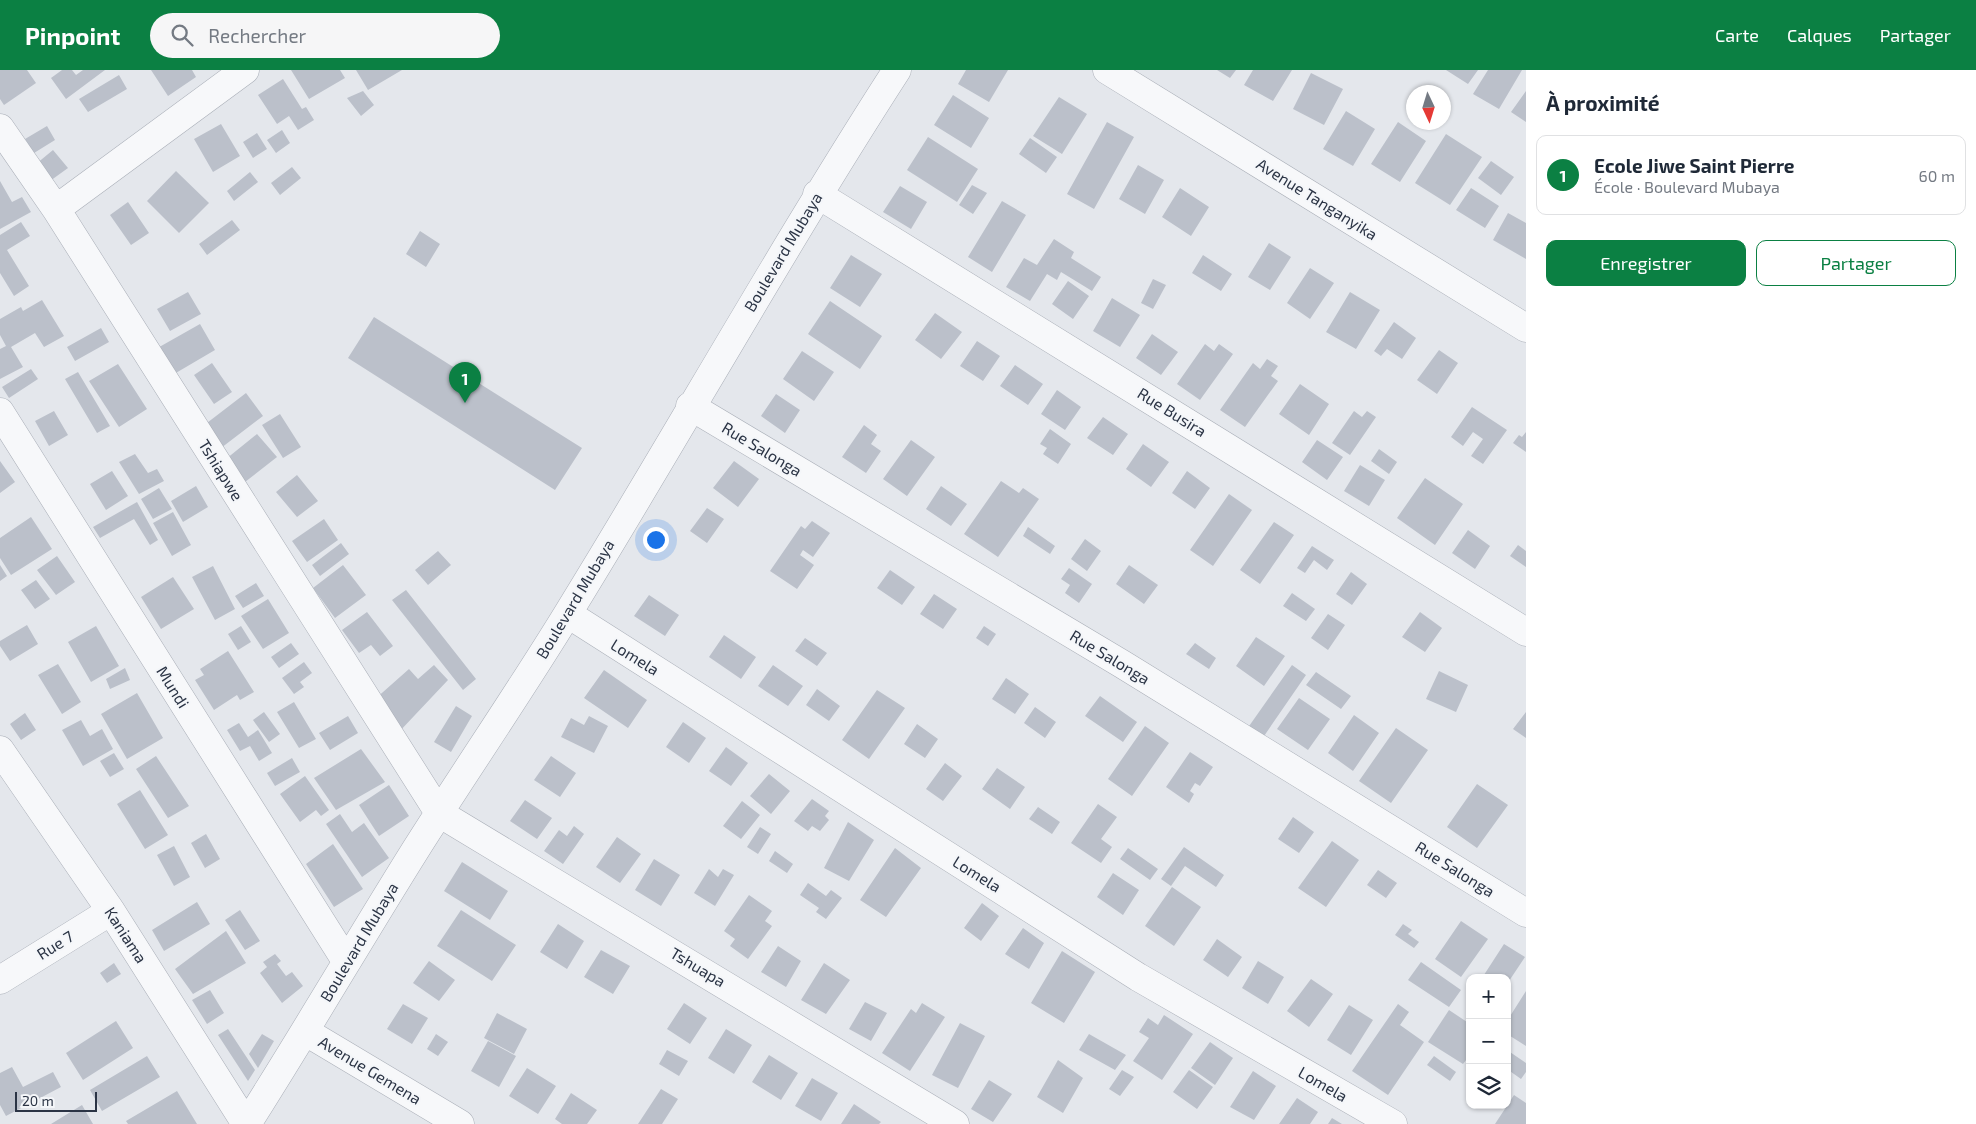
<!DOCTYPE html>
<html lang="fr">
<head>
<meta charset="utf-8">
<style>
	body { margin:0; font-family:"Exo 2",sans-serif; background:#f6f6f7; color:#1f2937 }
	.controls { position:absolute; right:15px; bottom:15px; display:grid; overflow:hidden; border-radius:10px; box-shadow:0 1px 4px #0004 }
	.controls button { width:45px; height:45px; display:grid; place-items:center; padding:0; border:0; border-bottom:1px solid #e0e1e3; background:#fff; color:#1f2937; font:25px sans-serif }
	.compass { position:absolute; left:1406px; top:15px; width:45px; height:45px; border-radius:50%; background:#fff; box-shadow:0 1px 4px #0004; rotate:176deg }
	.scale { position:absolute; left:15px; bottom:12px; width:82px; box-sizing:border-box; padding-left:5px; border:2px solid #2b3445; border-top:0; font-size:14px; line-height:18px; white-space:nowrap; color:#2b3445; -webkit-text-stroke:4px #f4f6f9; paint-order:stroke }
	.you { position:absolute; left:655px; top:469px; width:18px; height:18px; margin:-12px; border:4px solid #fff; border-radius:50%; background:#1a73e8; box-shadow:0 0 0 8px #1a73e833 }
	.badge { display:grid; place-items:center; width:32px; height:32px; border-radius:50%; background:#0b8043; color:#fff; font-size:16px; font-weight:700 }
	.pin { position:absolute; translate:-50% -41px; filter:drop-shadow(0 1px 2px #0008) }
	.pin::after { content:''; position:absolute; top:26px; width:18px; height:15px; background:inherit; clip-path:polygon(0 0,100% 0,50% 100%) }
	.list { margin:0; padding:0; list-style:none }
	h2 { display:flex; justify-content:space-between; align-items:center; height:65px; margin:0; padding:0 20px; font-size:21px }
	h2 small { font-size:16px; font-weight:400; color:#747a83 }
	.list li { display:grid; grid-template-columns:32px 1fr auto; gap:15px; align-items:center; box-sizing:border-box; height:80px; margin:0 10px 10px; padding:0 10px; border:1px solid #e0e1e3; border-radius:10px }
	.list b { display:block; font-size:19px; white-space:nowrap }
	.list p { margin:0; font-size:16px; white-space:nowrap; color:#747a83 }
	.list em { font-size:16px; font-style:normal; color:#747a83 }
	.actions { display:flex; gap:10px; padding:15px 20px }
	.actions a { flex:1; padding:11px 0; border:1px solid #0b8043; border-radius:10px; text-align:center; font-size:18px; color:#0b8043 }
	.actions .main { background:#0b8043; color:#fff }
	.icon { flex:none; width:28px; height:28px; fill:none; stroke:currentColor; stroke-width:2; stroke-linecap:round; stroke-linejoin:round }
	.map { position:relative; flex:none; width:1526px; height:1054px; overflow:hidden }
	header { display:flex; align-items:center; gap:30px; box-sizing:border-box; height:70px; padding:0 25px; background:#0b8043; color:#fff }
	header strong { font-size:24px }
	nav { display:flex; gap:28px; margin-inline-start:auto; font-size:18px }
	.search { width:350px; height:45px; background:#f6f6f7; display:flex; align-items:center; gap:12px; box-sizing:border-box; padding:0 18px; border-radius:28px; color:#747a83; font-size:19px }
	main { display:flex }
	aside { flex:1; background:#fff }
	.map>svg:first-child { display:block }
</style>
</head>
<body>
<header>
<strong>Pinpoint</strong>
<div class="search"><svg class="icon" aria-label="search" viewBox="0 0 24 24"><circle cx="10" cy="10" r="6"/><path d="M15 15l6 6"/></svg>Rechercher</div>
<nav><a>Carte</a><a>Calques</a><a>Partager</a></nav>
</header>
<main>
<div class="map">
<svg width="1526" height="1054" viewBox="0 0 1526 1054">
	<rect width="100%" height="100%" fill="#e4e7ec"/>
	<path fill="#bbc0ca" d="M0,0H27L36,13L4,35L0,29Z
		M62,0H72L76,5L83,0H105L66,29L51,8Z
		M151,0H192L196,7L168,26Z
		M291,0H340L345,8L309,29Z
		M356,0H402L368,20Z
		M966,0H1008L989,32L958,14Z
		M1217,0H1236L1230,8Z
		M1253,0H1292L1273,31L1244,15Z
		M1446,0H1478L1468,14Z
		M1488,0H1522L1499,39L1473,24Z
		M1311,3L1343,19L1324,55L1293,39Z
		M119,5L127,19L88,42L79,29Z
		M283,9L302,39L306,37L314,50L298,60L289,46L277,54L258,25Z
		M363,21L374,35L361,46L347,28Z
		M1526,21V52L1511,42Z
		M953,25L989,48L971,78L934,55Z
		M1059,27L1087,44L1062,84L1033,66Z
		M1346,41L1375,59L1353,96L1323,79Z
		M1107,52L1134,67L1094,139L1067,124Z
		M1398,52L1426,71L1400,112L1371,94Z
		M221,54L240,86L213,102L194,69Z
		M47,56L55,70L34,83L25,69Z
		M282,60L290,73L276,83L267,70Z
		M257,63L267,79L253,88L243,72Z
		M1446,64L1482,87L1450,135L1415,113Z
		M928,67L978,99L957,132L907,100Z
		M1030,68L1057,87L1046,103L1019,84Z
		M53,80L68,98L50,111L36,94Z
		M1491,91L1514,107L1501,125L1478,108Z
		M1138,95L1164,110L1145,144L1119,129Z
		M292,97L301,108L280,125L271,113Z
		M176,101L209,133L179,163L147,131Z
		M250,102L258,112L234,131L227,121Z
		M0,111L12,132L22,127L31,142L0,159Z
		M972,115L987,123L973,144L959,135Z
		M900,116L927,132L911,159L883,142Z
		M1180,118L1209,137L1191,166L1162,147Z
		M1471,118L1499,136L1485,158L1456,140Z
		M1002,131L1026,145L992,202L968,187Z
		M128,132L149,163L131,175L110,145Z
		M1508,143L1526,153V189L1493,170Z
		M232,150L240,160L207,185L199,174Z
		M21,152L30,166L7,180L29,216L14,226L0,203V165Z
		M420,161L440,174L426,197L406,184Z
		M1054,169L1074,182L1071,188L1101,207L1092,221L1061,202L1057,210L1047,204L1030,231L1006,217L1024,188L1037,195Z
		M1269,173L1291,187L1270,220L1248,207Z
		M851,185L882,204L860,237L830,218Z
		M1203,185L1232,204L1221,221L1192,203Z
		M1310,198L1334,213L1310,249L1287,233Z
		M1153,209L1166,215L1153,239L1141,233Z
		M1068,211L1089,226L1073,249L1052,234Z
		M188,222L201,244L170,261L157,239Z
		M1350,222L1380,240L1356,279L1326,262Z
		M1112,228L1140,245L1120,277L1093,261Z
		M42,230L64,266L44,277L35,263L11,277L23,297L0,309V279L6,276L0,265V249L21,237L23,241Z
		M830,231L882,266L860,299L808,264Z
		M935,243L962,262L941,289L915,270Z
		M374,247L582,378L555,420L348,288Z
		M1394,252L1416,268L1402,289L1387,279L1381,286L1374,281Z
		M200,254L215,280L169,307L154,280Z
		M101,258L109,272L75,291L67,277Z
		M1152,264L1178,282L1161,305L1136,288Z
		M977,271L1000,286L983,311L960,296Z
		M1205,274L1214,281L1219,274L1233,284L1200,330L1177,314Z
		M1439,280L1458,293L1437,324L1417,310Z
		M802,281L834,302L814,331L783,309Z
		M1267,289L1278,296L1271,306L1278,311L1245,357L1220,340L1253,293L1260,299Z
		M212,293L232,322L214,334L194,305Z
		M118,294L147,339L119,357L89,311Z
		M1015,295L1043,314L1028,335L1000,316Z
		M31,299L38,309L9,328L2,317Z
		M78,302L110,356L97,363L65,309Z
		M1300,314L1329,334L1309,365L1279,344Z
		M1057,320L1081,337L1065,360L1041,344Z
		M246,323L263,346L221,378L203,356Z
		M776,324L800,340L785,363L761,346Z
		M1472,337L1507,360L1483,394L1471,386L1483,369L1473,362L1463,376L1451,367Z
		M54,341L68,365L49,376L35,351Z
		M1354,341L1362,347L1367,341L1376,347L1350,385L1332,373Z
		M280,344L301,377L283,388L262,355Z
		M1103,347L1128,364L1113,385L1087,368Z
		M864,355L877,365L871,374L881,381L866,403L842,387Z
		M1050,359L1071,374L1058,394L1043,384L1047,378L1040,374Z
		M1526,362V382L1513,373L1519,365L1522,367Z
		M257,364L277,387L245,412L226,389Z
		M911,370L935,387L907,426L883,409Z
		M1317,370L1343,387L1327,410L1302,392Z
		M1143,374L1169,392L1151,417L1126,399Z
		M1379,379L1397,392L1389,404L1371,391Z
		M135,384L148,403L157,399L164,411L139,424L119,392Z
		M0,391L15,412L0,423Z
		M734,391L759,409L738,437L713,418Z
		M1360,395L1385,410L1369,436L1344,421Z
		M112,401L128,426L106,440L90,414Z
		M1187,401L1210,418L1195,439L1172,423Z
		M297,405L318,431L297,447L276,422Z
		M1425,408L1463,434L1435,475L1397,448Z
		M1001,411L1019,423L1023,418L1039,429L998,487L964,464Z
		M196,416L208,437L183,452L171,431Z
		M941,416L967,434L951,456L926,439Z
		M159,418L172,439L153,449L141,429Z
		M1229,424L1252,440L1213,496L1190,480Z
		M137,432L158,470L150,475L134,449L100,468L93,457Z
		M707,438L724,449L707,473L690,461Z
		M173,442L191,475L172,486L153,453Z
		M31,447L52,479L11,505L0,488V468Z
		M324,449L338,470L307,492L292,471Z
		M812,451L830,463L813,487L803,480L800,485L814,495L797,519L770,501L801,456L805,459Z
		M1274,452L1294,465L1260,514L1240,500Z
		M1028,457L1055,476L1050,484L1023,466Z
		M1468,460L1490,476L1475,499L1452,483Z
		M1085,469L1101,481L1087,501L1071,489Z
		M341,473L349,484L320,506L312,495Z
		M1518,475L1526,481V497L1510,486Z
		M1312,476L1334,490L1327,500L1314,490L1305,503L1297,498Z
		M438,481L451,495L428,515L415,500Z
		M57,486L75,512L56,525L37,500Z
		M0,495L7,506L0,511Z
		M343,495L366,525L335,548L313,518Z
		M1129,495L1158,515L1144,534L1116,514Z
		M213,496L235,539L215,550L192,507Z
		M1069,498L1092,514L1079,533L1065,523L1070,515L1061,509Z
		M890,500L915,517L902,535L877,518Z
		M1351,502L1367,514L1352,535L1336,524Z
		M173,507L194,539L161,559L141,527Z
		M36,510L50,529L35,539L21,520Z
		M256,513L264,526L243,538L235,526Z
		M406,520L476,609L463,620L392,530Z
		M1292,523L1315,539L1306,551L1283,536Z
		M934,524L957,539L943,559L920,544Z
		M649,525L679,545L665,566L634,546Z
		M268,529L289,563L263,579L241,546Z
		M367,542L393,576L380,586L371,575L359,583L342,560Z
		M1420,542L1442,558L1425,582L1402,567Z
		M1328,544L1345,555L1328,580L1311,568Z
		M27,555L38,574L10,591L0,576V571Z
		M96,556L119,596L91,612L68,572Z
		M241,556L251,572L238,580L228,564Z
		M984,556L996,564L988,576L976,568Z
		M724,565L756,587L741,609L709,587Z
		M1256,567L1285,586L1264,616L1236,596Z
		M805,568L827,583L817,596L795,581Z
		M291,573L299,584L279,598L271,587Z
		M1195,573L1216,588L1209,599L1186,584Z
		M228,581L254,622L240,630L237,625L214,640L195,610L204,605L200,599Z
		M304,592L312,603L300,612L304,617L294,624L282,608Z
		M58,594L81,632L62,644L38,605Z
		M434,595L448,610L398,663L374,630L409,599L418,609Z
		M773,595L803,616L788,636L758,616Z
		M1292,595L1306,605L1262,669L1247,659Z
		M125,598L130,610L110,619L106,609Z
		M604,600L647,630L628,658L584,628Z
		M1439,601L1468,615L1456,642L1426,629Z
		M1316,602L1351,626L1341,639L1306,615Z
		M1006,608L1029,624L1015,644L992,629Z
		M817,619L840,636L829,651L806,635Z
		M877,620L905,638L869,689L842,670Z
		M137,623L163,668L127,689L101,644Z
		M1100,626L1137,652L1123,672L1085,646Z
		M1299,628L1330,649L1308,680L1277,659Z
		M294,632L316,669L299,678L277,642Z
		M456,636L472,646L451,682L434,672Z
		M1035,637L1056,652L1045,668L1024,653Z
		M264,642L280,664L269,672L253,650Z
		M1526,642V668L1513,659Z
		M25,643L36,660L21,670L10,654Z
		M1354,645L1379,663L1353,701L1328,683Z
		M348,646L358,663L330,680L319,663Z
		M589,646L608,656L594,683L561,667L571,648L584,655Z
		M81,650L90,666L102,659L113,679L83,696L62,660Z
		M683,652L706,668L689,693L666,677Z
		M239,653L248,667L258,660L272,683L259,691L250,676L240,681L227,660Z
		M917,654L938,669L925,688L904,674Z
		M1145,656L1169,673L1132,726L1108,709Z
		M1396,658L1428,680L1391,733L1359,711Z
		M726,677L748,693L731,716L709,701Z
		M361,679L385,712L336,740L314,708Z
		M1190,682L1213,697L1200,716L1195,713L1190,721L1194,724L1189,733L1166,717Z
		M114,683L124,699L110,707L100,691Z
		M156,686L189,736L168,748L136,699Z
		M551,686L576,703L560,727L534,710Z
		M292,688L300,702L275,716L267,703Z
		M945,693L962,706L943,731L926,719Z
		M997,698L1025,717L1010,739L982,719Z
		M769,704L790,721L771,744L750,726Z
		M305,706L329,740L321,746L316,740L300,752L280,724Z
		M1477,714L1508,735L1477,778L1447,757Z
		M389,715L409,746L379,766L359,735Z
		M140,720L168,765L145,779L117,734Z
		M812,729L829,741L825,746L829,750L820,761L812,756L808,761L794,751Z
		M525,730L552,748L537,769L510,751Z
		M742,731L760,745L741,769L723,756Z
		M1098,734L1117,747L1101,769L1112,777L1101,793L1071,773Z
		M1038,737L1060,752L1052,764L1029,749Z
		M340,744L352,762L364,753L389,788L362,807L326,754Z
		M1293,747L1314,762L1299,783L1278,769Z
		M848,752L874,770L849,811L824,798Z
		M574,756L584,764L563,794L544,781L559,760L567,766Z
		M760,757L771,764L758,784L747,777Z
		M206,764L220,789L205,798L191,773Z
		M617,767L641,784L620,813L596,797Z
		M1332,771L1359,790L1326,837L1298,818Z
		M333,774L363,819L334,837L306,794Z
		M174,776L190,807L174,816L157,785Z
		M1184,777L1224,805L1216,817L1185,796L1171,816L1161,809Z
		M895,778L921,798L886,847L860,830Z
		M1128,778L1158,799L1150,810L1120,789Z
		M775,781L793,794L787,803L769,791Z
		M654,789L680,805L661,836L635,820Z
		M462,792L508,821L490,850L444,821Z
		M709,799L718,807L723,799L734,805L715,836L694,823Z
		M1378,800L1397,813L1386,828L1367,815Z
		M1113,803L1139,820L1123,845L1097,827Z
		M808,813L826,826L831,820L842,828L826,849L816,842L819,838L800,825Z
		M1172,817L1201,837L1174,876L1145,856Z
		M749,825L772,841L765,851L772,856L748,889L730,876L735,869L724,861Z
		M197,832L210,854L164,881L152,860Z
		M982,833L999,846L981,871L964,858Z
		M240,840L260,871L245,880L225,850Z
		M461,840L516,875L492,911L437,876Z
		M1461,851L1488,869L1461,907L1435,889Z
		M558,854L584,871L567,899L540,882Z
		M1403,854L1412,860L1408,864L1419,872L1414,878L1395,865Z
		M1023,858L1044,873L1029,899L1005,884Z
		M226,861L246,893L193,924L175,899Z
		M1217,869L1242,887L1228,907L1203,890Z
		M1504,874L1525,887L1507,914V908H1482Z
		M778,876L801,891L786,917L761,902Z
		M601,880L630,896L613,924L584,907Z
		M1062,881L1095,902L1064,953L1031,933Z
		M275,884L281,891L277,894L286,906L292,902L303,916L282,933L260,903L267,897L263,892Z
		M429,891L455,910L439,931L413,913Z
		M1258,891L1284,907L1268,934L1242,918Z
		M1421,892L1461,920L1449,937L1408,910Z
		M114,893L121,904L107,913L100,903Z
		M824,893L850,910L826,944L801,930Z
		M1311,909L1333,924L1309,957L1287,941Z
		M210,920L224,943L207,954L192,930Z
		M1526,921V976L1507,964V951Z
		M865,932L887,943L871,971L849,959Z
		M684,933L707,948L690,974L667,959Z
		M922,933L945,947L910,1001L882,983L911,939L916,943Z
		M403,934L428,948L412,974L387,959Z
		M1398,934L1409,942L1400,955L1424,972L1388,1025L1352,1001Z
		M1349,935L1373,950L1351,985L1327,970Z
		M1449,940L1470,954V985L1463,994L1428,972Z
		M497,943L527,959L514,984L484,968Z
		M1164,945L1193,964L1162,1010L1133,991L1149,968L1139,962L1148,948L1158,955Z
		M116,951L133,978L83,1010L66,983Z
		M960,953L985,966L958,1018L932,1005Z
		M228,959L255,1000L248,1011L218,965Z
		M726,959L752,975L734,1004L708,988Z
		M262,964L274,971L258,998L249,984Z
		M436,964L448,972L438,986L427,979Z
		M1089,964L1126,985L1115,1000L1079,980Z
		M488,971L516,986L499,1017L471,1001Z
		M1210,972L1233,988L1215,1015L1191,998Z
		M667,980L688,991L679,1006L659,994Z
		M1507,980L1526,993V1002L1521,1009L1507,999Z
		M769,985L798,1003L781,1030L752,1012Z
		M147,986L160,1007L102,1041L90,1020Z
		M1434,986L1456,1002L1450,1011L1427,995Z
		M1058,990L1083,1008L1063,1043L1037,1027Z
		M12,997L23,1017L53,1002L61,1017L6,1046L0,1035V1003Z
		M527,998L556,1016L538,1044L509,1026Z
		M1122,1000L1134,1007L1120,1026L1109,1019Z
		M1189,1000L1213,1017L1197,1039L1173,1022Z
		M1253,1001L1276,1016L1254,1050L1230,1037Z
		M812,1008L838,1023L821,1051L795,1036Z
		M989,1010L1012,1024L993,1052L971,1039Z
		M661,1019L678,1029L662,1054H638Z
		M177,1021L197,1054H128L126,1051Z
		M571,1023L597,1040L587,1054H562L555,1049Z
		M1514,1025L1526,1033V1054H1495Z
		M1297,1028L1318,1042L1310,1054H1279Z
		M854,1034L881,1052L879,1054H841Z
		M82,1035L93,1054H51Z
		M1332,1048L1342,1054H1328Z"/>
	<g fill="none" stroke-linecap="round" stroke-linejoin="round">
		<g stroke="#a9aeb7" stroke-width="29">
			<path id="minor" d="M1107,0L1526,258
				M0,58L56,139L439,743L955,1054
				M817,124L1526,562
				M56,139L245,0
				M690,336L1122,594L1526,843
				M0,342L346,891
				M568,544L1138,907L1393,1054
				M0,680L111,841L246,1054
				M0,910L111,841
				M306,962L460,1054
				M247,1054C305,963 359,870 416,779C466,700 519,623 568,543C679,363 782,178 897,0"/>
		</g>
		<use href="#minor" stroke="#f7f8fa" stroke-width="28"/>
	</g>
	<g text-anchor="middle" stroke-width="4" stroke-linejoin="round" paint-order="stroke">
		<g font-size="16" fill="#2b3445" stroke="#f4f6f9">
			<text transform="translate(1317 129) rotate(32)" y="6">Avenue Tanganyika</text>
			<text transform="translate(783 182) rotate(-59)" y="6">Boulevard Mubaya</text>
			<text transform="translate(1172 342) rotate(32)" y="6">Rue Busira</text>
			<text transform="translate(762 379) rotate(31)" y="6">Rue Salonga</text>
			<text transform="translate(221 400) rotate(58)" y="6">Tshiapwe</text>
			<text transform="translate(575 529) rotate(-59)" y="6">Boulevard Mubaya</text>
			<text transform="translate(635 587) rotate(32)" y="6">Lomela</text>
			<text transform="translate(1110 587) rotate(31)" y="6">Rue Salonga</text>
			<text transform="translate(173 617) rotate(58)" y="6">Mundi</text>
			<text transform="translate(1455 799) rotate(32)" y="6">Rue Salonga</text>
			<text transform="translate(977 804) rotate(32)" y="6">Lomela</text>
			<text transform="translate(126 865) rotate(57)" y="6">Kaniama</text>
			<text transform="translate(359 872) rotate(-59)" y="6">Boulevard Mubaya</text>
			<text transform="translate(55 875) rotate(-32)" y="6">Rue 7</text>
			<text transform="translate(698 897) rotate(31)" y="6">Tshuapa</text>
			<text transform="translate(370 1000) rotate(31)" y="6">Avenue Gemena</text>
			<text transform="translate(1323 1014) rotate(30)" y="6">Lomela</text>
		</g>
	</g>
</svg>
<div class="controls">
<button>+</button>
<button>−</button>
<button><svg class="icon" aria-label="layers" viewBox="0 0 24 24"><path d="M12 4l9 5-9 5-9-5zM3 14l9 5 9-5"/></svg></button>
</div>
<svg class="compass" viewBox="-18 -18 36 36"><path d="M0-13l5 13h-10z" fill="#e53935"/><path d="M0 13l5-13h-10z" fill="#747a83"/></svg>
<div class="scale">20 m</div>
<div class="you"></div>
<div class="pin badge" style="left:465px;top:333px">1</div>
</div>
<aside>
<h2>À proximité<small></small></h2>
<ul class="list">
<li><span class="badge">1</span><div><b>Ecole Jiwe Saint Pierre</b><p>École · Boulevard Mubaya</p></div><em>60 m</em></li>
</ul>
<div class="actions"><a class="main">Enregistrer</a><a>Partager</a></div>
</aside>
</main>
</body>
</html>
